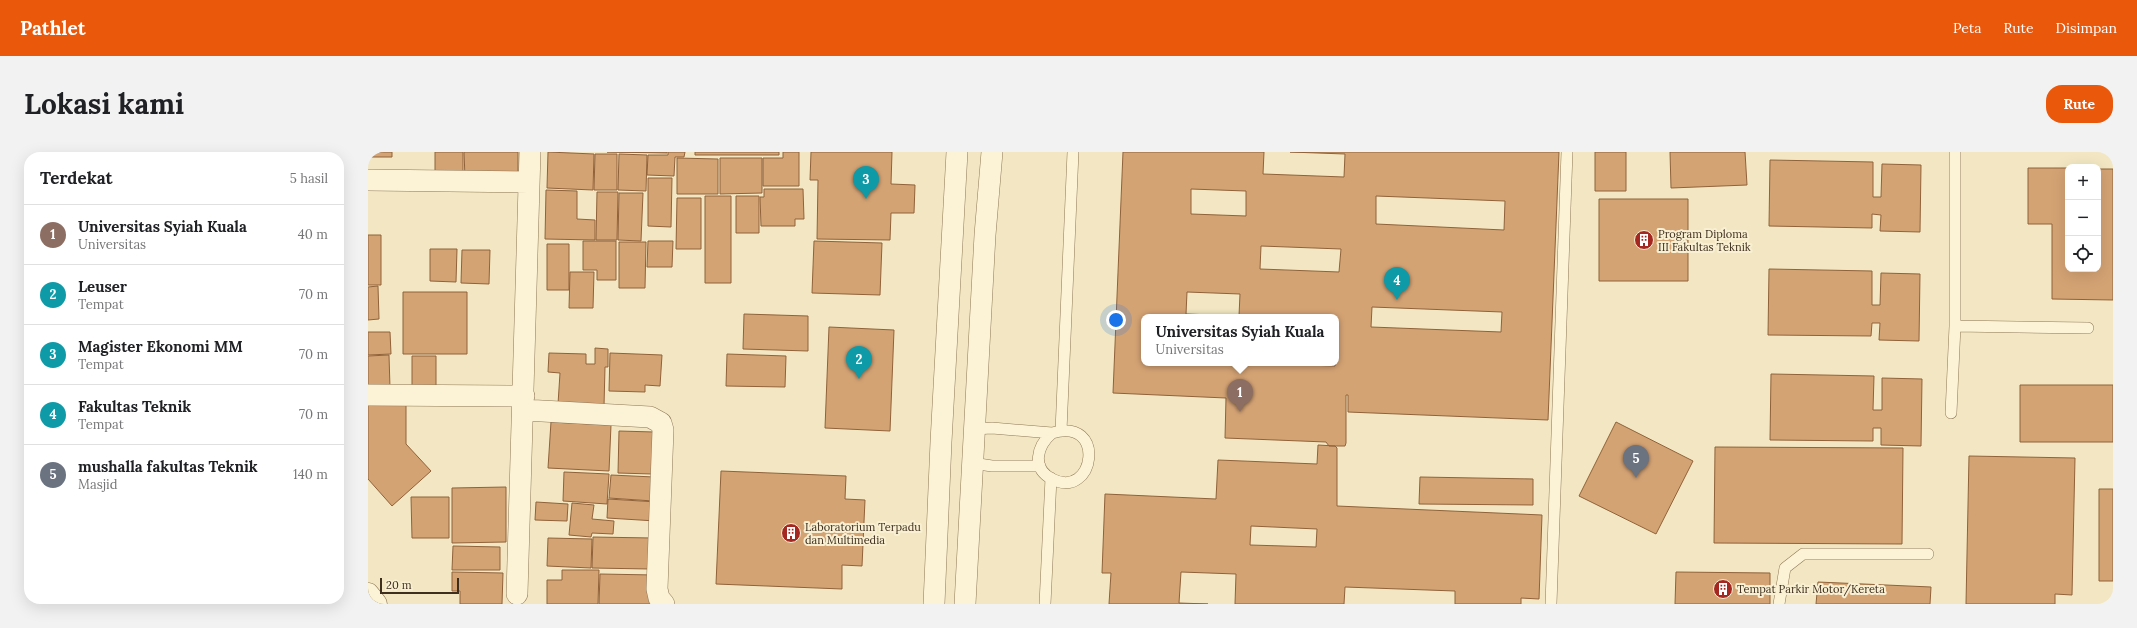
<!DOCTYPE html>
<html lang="id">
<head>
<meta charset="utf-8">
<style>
	body { margin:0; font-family:Lora,serif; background:#f2f2f2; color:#202124 }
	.controls { position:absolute; right:12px; top:12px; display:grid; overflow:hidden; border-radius:8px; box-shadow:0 4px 16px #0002 }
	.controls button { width:36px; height:36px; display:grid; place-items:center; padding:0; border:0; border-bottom:1px solid #e0e0e0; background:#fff; color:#202124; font:20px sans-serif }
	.scale { position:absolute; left:12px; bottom:10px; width:79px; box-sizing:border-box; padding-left:4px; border:2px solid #3d2e1d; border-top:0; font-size:11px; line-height:14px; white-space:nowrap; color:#3d2e1d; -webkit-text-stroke:3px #f9f0d3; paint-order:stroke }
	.you { position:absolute; left:748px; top:168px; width:14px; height:14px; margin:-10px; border:3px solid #fff; border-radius:50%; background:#1a73e8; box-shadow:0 0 0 6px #1a73e833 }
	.badge { display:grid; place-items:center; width:26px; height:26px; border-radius:50%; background:#ea580c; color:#fff; font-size:13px; font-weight:700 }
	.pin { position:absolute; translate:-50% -33px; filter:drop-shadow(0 1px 2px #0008) }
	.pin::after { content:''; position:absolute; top:21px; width:14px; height:12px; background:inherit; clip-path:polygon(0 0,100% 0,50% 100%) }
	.popup { position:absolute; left:773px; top:162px; width:198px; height:52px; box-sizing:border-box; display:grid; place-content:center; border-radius:8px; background:#fff; filter:drop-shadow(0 1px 3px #0005); font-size:13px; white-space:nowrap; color:#757577 }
	.popup b { font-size:15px; color:#202124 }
	.popup::after { content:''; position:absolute; left:50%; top:100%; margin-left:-8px; border:8px solid transparent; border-top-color:#fff }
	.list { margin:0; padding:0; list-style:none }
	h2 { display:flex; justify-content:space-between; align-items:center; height:52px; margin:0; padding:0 16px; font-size:17px }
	h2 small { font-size:13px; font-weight:400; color:#757577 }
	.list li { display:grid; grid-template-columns:26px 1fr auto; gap:12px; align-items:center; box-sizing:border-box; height:60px; padding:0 16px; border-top:1px solid #e0e0e0 }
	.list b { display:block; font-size:15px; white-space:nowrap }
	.list p { margin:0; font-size:13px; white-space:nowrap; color:#757577 }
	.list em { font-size:13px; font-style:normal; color:#757577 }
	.icon { flex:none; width:22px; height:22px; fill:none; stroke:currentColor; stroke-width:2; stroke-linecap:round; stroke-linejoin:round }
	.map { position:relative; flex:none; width:1745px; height:452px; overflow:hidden; border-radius:16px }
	header { display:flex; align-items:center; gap:24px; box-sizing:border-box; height:56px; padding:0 20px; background:#ea580c; color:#fff }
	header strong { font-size:19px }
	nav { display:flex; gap:22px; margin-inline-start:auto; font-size:14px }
	.intro { display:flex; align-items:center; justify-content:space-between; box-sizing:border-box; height:96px; padding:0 24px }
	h1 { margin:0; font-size:28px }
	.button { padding:10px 18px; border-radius:16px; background:#ea580c; color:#fff; font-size:14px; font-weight:700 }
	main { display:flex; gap:24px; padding:0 24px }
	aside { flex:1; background:#fff; border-radius:16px; box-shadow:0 4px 16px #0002 }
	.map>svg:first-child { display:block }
</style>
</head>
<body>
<header>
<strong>Pathlet</strong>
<nav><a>Peta</a><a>Rute</a><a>Disimpan</a></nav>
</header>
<div class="intro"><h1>Lokasi kami</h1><a class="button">Rute</a></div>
<main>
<aside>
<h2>Terdekat<small>5 hasil</small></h2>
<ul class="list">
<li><span class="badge" style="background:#8d6e63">1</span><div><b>Universitas Syiah Kuala</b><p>Universitas</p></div><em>40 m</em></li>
<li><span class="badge" style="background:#0f9aa8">2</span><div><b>Leuser</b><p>Tempat</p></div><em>70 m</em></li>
<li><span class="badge" style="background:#0f9aa8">3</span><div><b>Magister Ekonomi MM</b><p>Tempat</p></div><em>70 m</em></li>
<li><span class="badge" style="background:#0f9aa8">4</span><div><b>Fakultas Teknik</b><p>Tempat</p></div><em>70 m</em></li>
<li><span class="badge" style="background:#6b7280">5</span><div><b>mushalla fakultas Teknik</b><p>Masjid</p></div><em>140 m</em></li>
</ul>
</aside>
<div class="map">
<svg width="1745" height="452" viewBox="0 0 1745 452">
	<rect width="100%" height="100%" fill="#f2e7c2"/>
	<path fill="#d4a374" stroke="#90623a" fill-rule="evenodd" d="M0,0H24V5H0Z
		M67,0H95V26L67,27Z
		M96,0H150V26H97Z
		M180,0L226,2L225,38L179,36Z
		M239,0H299V1Z
		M300,0H317L316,5H307L306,24L279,23L280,3H300Z
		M327,0H411V3H327Z
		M415,0H431V34H395V6H415Z
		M443,0H524L523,32L547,33L546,61H523L522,88L449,87L450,28H442Z
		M755,0H896L895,22L976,25L977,2L922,0H1191L1180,268L980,260V243H978V291L977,294H961L958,290L857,286L858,246L745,241ZM823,37L878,39V64L823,62ZM1008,44L1137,49L1136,78L1008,72ZM893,94L973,97L971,120L892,117ZM819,140L872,142L871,164L818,162ZM1004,155L1134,160L1133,180L1003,175ZM776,165H968L967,214L887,211H776Z
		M1227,0H1258V39H1227Z
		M1302,0H1377L1379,33L1303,36Z
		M227,2H249V38H226Z
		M251,2L279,3L278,39L250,38Z
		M309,6L350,7V42H309Z
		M352,6H394V41L352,42Z
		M1402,8L1505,10V45H1513L1514,12L1553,13L1552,80L1512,79L1513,63L1504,62V76L1401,74Z
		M1660,16H1700V117H1730V17H1745V148L1684,147V72H1660Z
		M280,26H304L303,75L280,74Z
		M396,37H435L436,67H427V74H393L392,45H396Z
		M178,38L209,39V67L227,68V88L177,87Z
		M229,40H250L249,88H228Z
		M251,41H275L273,89L250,88Z
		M337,44H363V131H337Z
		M368,44H391V81H368Z
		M309,46H333V97H308Z
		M1231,47H1320V129H1231Z
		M0,83H13V133H0Z
		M215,89H248V128H229V118H215Z
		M280,89H305L304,115H279Z
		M446,89L514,91L512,143L444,141Z
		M251,90H278L277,136H251Z
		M179,92H201V138H179Z
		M62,97H89L88,130L62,129Z
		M94,98H122L121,132L93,131Z
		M1401,117L1504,119V153H1512L1513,121L1552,122L1551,189L1511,188L1512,171H1504L1503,184L1400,183Z
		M202,120H226L225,156H201Z
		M10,134L11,167L0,168V135Z
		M35,140H99V202H35Z
		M376,162L440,164V199L375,197Z
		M461,175L526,178L522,279L457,276Z
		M0,180H22L23,202L0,203Z
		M227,196L240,197V215H237L236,254L190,252L192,221L180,220L181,201L218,202V212H227Z
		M242,201L294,203L292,234L277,233V240L241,239Z
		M359,202L418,204L417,235L358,234Z
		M21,203L22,236L0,237V204Z
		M44,204H68V240L44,239Z
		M1403,222L1506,224L1505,258H1514V226L1554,227L1553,294L1513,293V276H1505V289L1402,288Z
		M1652,233H1745V290H1652Z
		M0,252L38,253V292L63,319L24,354L0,327Z
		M183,270L243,273L241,319L180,316Z
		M1248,270L1325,309L1288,382L1211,344Z
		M251,279L286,280L284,322L250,321Z
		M950,293L967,294L969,296V354L1174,363L1171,447L1153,446V452H1087V439L977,435L976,452H867L868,422L813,420L811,451L840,452H741L743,421H734L737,342L848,347L850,308L949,312ZM883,374L949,377L948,395L882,393Z
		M1347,295L1535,296L1534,392L1346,391Z
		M1601,304L1707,306L1704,443L1687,442V452H1598Z
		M353,319L478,324L477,347L497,348L494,414L474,413V437L348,432Z
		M196,320L241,322L239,352L195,349Z
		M243,323L286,325L285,349L241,346Z
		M1052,325L1165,327V353L1051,352Z
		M138,335V390L84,391V336Z
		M1731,337H1745V429H1731Z
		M43,345H81V386H44Z
		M240,347L289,350L288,369L239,366Z
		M168,350L200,352L199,369L167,368Z
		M204,351L226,353L224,367L246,369L245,382L224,381L223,385L201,383Z
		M225,385L284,386L282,417L224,416Z
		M180,386L224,387L223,416L179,414Z
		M85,394L132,395V418H84Z
		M194,418H231L230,452H179V428H194Z
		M84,420L135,421L134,452H92V439H84Z
		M1308,420L1402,421V452H1307Z
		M232,422L286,423L285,452H231Z
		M1450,430L1563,435L1562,452H1448Z"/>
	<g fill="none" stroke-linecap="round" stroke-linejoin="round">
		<g stroke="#8f7857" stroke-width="12">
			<path id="service" d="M1587,174L1720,176
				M1583,261L1587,174V0
				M606,277L624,276L684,281C739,264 727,349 684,327C663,316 669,294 684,281
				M693,279L705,0
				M604,311L624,314H672
				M677,452L683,326
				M1183,452L1199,0
				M1411,452L1417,416L1435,402H1560"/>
		</g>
		<g stroke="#8f7857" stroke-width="22">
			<path id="minor" d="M0,28L161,30
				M0,243L156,244
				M156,258L282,265L293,271L295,278L289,437L291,446L296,452
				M149,442L162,0
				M566,452L573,290L589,0
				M597,452L617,83L624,0"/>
		</g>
		<g stroke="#8f7857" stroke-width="23">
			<path id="tertiary" d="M0,442L8,452"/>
		</g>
		<use href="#service" stroke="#fcf3d7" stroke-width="11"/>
		<use href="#minor" stroke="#fcf3d7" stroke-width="21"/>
		<use href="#tertiary" stroke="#fcf3d7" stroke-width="22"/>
	</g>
	<defs>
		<g id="building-disc" transform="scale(1)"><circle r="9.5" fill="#a42821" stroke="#f9f0d3"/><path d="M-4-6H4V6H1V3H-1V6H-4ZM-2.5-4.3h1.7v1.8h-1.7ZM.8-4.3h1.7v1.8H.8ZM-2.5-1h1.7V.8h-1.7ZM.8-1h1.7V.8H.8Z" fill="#fff"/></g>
	</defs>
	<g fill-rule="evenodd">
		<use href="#building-disc" x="1276" y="88"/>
		<use href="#building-disc" x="423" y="381"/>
		<use href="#building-disc" x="1355" y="437"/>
	</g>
	<g text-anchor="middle" stroke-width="4" stroke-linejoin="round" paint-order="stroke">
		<g font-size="11" fill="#3d2e1d" stroke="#f9f0d3" text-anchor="start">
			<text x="1290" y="86">Program Diploma<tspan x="1290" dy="13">III Fakultas Teknik</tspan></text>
			<text x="437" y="379">Laboratorium Terpadu<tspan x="437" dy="13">dan Multimedia</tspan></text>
			<text x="1369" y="441">Tempat Parkir Motor/Kereta</text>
		</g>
	</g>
</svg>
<div class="controls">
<button>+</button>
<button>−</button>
<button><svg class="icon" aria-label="locate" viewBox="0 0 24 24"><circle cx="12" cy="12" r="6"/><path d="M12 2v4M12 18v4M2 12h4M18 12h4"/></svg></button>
</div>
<div class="scale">20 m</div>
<div class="you"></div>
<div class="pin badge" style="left:872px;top:260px;background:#8d6e63">1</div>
<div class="popup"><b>Universitas Syiah Kuala</b>Universitas</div>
<div class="pin badge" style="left:491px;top:227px;background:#0f9aa8">2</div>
<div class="pin badge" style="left:498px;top:47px;background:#0f9aa8">3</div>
<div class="pin badge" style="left:1029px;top:148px;background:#0f9aa8">4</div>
<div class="pin badge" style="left:1268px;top:326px;background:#6b7280">5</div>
</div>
</main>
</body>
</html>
